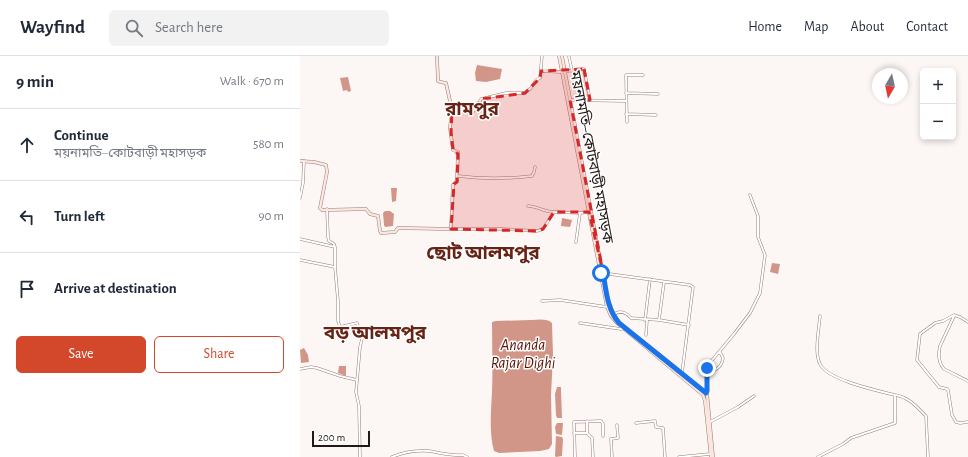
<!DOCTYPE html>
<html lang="en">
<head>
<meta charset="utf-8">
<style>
	body { margin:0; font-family:"Alegreya Sans","Noto Sans Bengali",sans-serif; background:#f2f2f3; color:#1f2937 }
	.controls { position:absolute; right:12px; top:12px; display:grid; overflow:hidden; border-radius:6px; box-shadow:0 2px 6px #0003 }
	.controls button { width:36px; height:36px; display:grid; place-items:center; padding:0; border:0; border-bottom:1px solid #e0e1e3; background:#fff; color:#1f2937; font:20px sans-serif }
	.compass { position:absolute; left:572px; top:12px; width:36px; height:36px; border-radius:50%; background:#fff; box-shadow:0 2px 6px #0003; rotate:189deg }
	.scale { position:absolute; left:12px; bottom:10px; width:58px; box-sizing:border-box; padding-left:4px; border:2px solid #221816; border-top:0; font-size:11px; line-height:14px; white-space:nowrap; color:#221816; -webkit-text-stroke:3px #fff; paint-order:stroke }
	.stop { position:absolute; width:12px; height:12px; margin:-9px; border:3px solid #1a73e8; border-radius:50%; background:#fff }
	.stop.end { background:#1a73e8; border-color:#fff; box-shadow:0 1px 4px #0008 }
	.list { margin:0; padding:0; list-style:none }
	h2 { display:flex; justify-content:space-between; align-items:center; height:52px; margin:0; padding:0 16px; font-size:17px }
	h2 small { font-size:13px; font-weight:400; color:#747a83 }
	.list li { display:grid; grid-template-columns:26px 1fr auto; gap:12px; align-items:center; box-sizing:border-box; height:72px; padding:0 16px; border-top:1px solid #e0e1e3 }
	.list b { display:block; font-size:15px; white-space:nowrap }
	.list p { margin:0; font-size:13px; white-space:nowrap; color:#747a83 }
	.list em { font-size:13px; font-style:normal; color:#747a83 }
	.actions { display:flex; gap:8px; padding:12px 16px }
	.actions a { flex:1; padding:9px 0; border:1px solid #d3482a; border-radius:6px; text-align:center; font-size:14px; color:#d3482a }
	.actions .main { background:#d3482a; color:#fff }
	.icon { flex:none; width:22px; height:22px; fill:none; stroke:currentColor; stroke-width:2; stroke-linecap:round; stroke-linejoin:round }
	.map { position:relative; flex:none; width:668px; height:401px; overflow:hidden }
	header { display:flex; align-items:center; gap:24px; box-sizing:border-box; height:56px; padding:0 20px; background:#fff; border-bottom:1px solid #e0e1e3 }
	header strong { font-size:19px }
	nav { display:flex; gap:22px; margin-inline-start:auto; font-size:14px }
	.search { width:280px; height:36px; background:#f2f2f3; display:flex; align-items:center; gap:10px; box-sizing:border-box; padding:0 14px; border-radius:6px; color:#747a83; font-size:15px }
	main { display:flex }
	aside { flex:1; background:#fff }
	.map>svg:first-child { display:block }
</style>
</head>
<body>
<header>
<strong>Wayfind</strong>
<div class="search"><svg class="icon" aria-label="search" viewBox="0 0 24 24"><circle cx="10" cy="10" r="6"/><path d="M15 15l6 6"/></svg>Search here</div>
<nav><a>Home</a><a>Map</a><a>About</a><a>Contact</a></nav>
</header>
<main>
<aside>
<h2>9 min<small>Walk · 670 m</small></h2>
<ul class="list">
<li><svg class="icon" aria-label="ahead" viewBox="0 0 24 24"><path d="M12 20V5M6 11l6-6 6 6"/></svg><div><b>Continue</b><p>ময়নামতি–কোটবাড়ী মহাসড়ক</p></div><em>580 m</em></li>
<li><svg class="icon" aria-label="left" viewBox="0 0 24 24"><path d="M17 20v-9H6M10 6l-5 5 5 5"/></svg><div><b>Turn left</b></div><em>90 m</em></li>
<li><svg class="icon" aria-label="arrive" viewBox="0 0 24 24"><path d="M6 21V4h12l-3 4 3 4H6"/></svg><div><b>Arrive at destination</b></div></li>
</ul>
<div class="actions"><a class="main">Save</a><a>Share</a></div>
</aside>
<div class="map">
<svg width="668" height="401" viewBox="0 0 668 401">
	<rect width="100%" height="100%" fill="#fcf7f5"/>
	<path fill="#d29688" d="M177,9L202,13L200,23L186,26L176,25L175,17Z
		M48,21L51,35L48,36L47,34L43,35L40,22Z
		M91,132H97L96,145L92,146Z
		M85,155H90L94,158L93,170L85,171L84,169L83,157Z
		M262,162L272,164L270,171L261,170Z
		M472,207L480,208L478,218L470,216Z
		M231,264C238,264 247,262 252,267L253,299L251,339L252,388L249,393L240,395L199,397L194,395C189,378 191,354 192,336C193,314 192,291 192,268V266L196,265Z
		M4,292L8,299L9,306L1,307L0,294Z
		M39,310H46V320L38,317Z
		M257,331H261V334L262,362H257L256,359L255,338Z
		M257,367H263L262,379L256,378L255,371Z
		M256,380L262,381L263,383L262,400L256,401L255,400Z"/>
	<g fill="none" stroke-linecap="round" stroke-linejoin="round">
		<g stroke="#967e78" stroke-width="3">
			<path id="minor" d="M269,1L272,15
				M242,15L260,16L284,13L290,44
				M326,37L358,38
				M270,44L326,45
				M152,54L171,57L177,52L181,43L206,37H225L231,32L236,24L240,22L242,0
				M326,58L356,59
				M327,66L326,19H343
				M158,120C183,123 207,123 232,120L234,116L235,111
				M0,142L3,127L4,105
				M228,150C237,150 244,156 254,156
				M151,173H203L237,175L243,173L254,156H256L280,157L289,156
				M0,183L35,191
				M276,186L280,157
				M0,204L35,211V191L34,188L29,185L28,181L27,153
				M35,211L38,245V265L40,271L57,267L62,283L60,291L56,336L59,350L60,401
				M302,217L390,229L393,231L382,317
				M242,245L260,244L307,251
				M314,258C321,254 326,256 331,262L359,264L389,269
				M520,260C519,273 514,297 520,308C527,324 579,335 595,339C609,341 617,351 626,360L628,401
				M654,260L640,290C638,298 639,307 644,313L668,325
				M345,264L350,223
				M359,264L364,226
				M668,266L660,261L654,259L643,265L635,267L620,278L617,304L639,331L647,333L648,334L652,359L656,366L660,367L668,366
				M280,267L321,273L324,272
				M346,279L347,264
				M0,313L11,311L17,312L40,320L57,324
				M407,317C416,314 422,311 423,302L420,296
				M405,338L407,335L408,309L434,278L450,257L460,237L465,199L458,181V160L450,139
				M410,366L438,351L454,340
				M336,367L355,365L356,371L363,372L365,401
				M274,377H287V365
				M287,377L292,382L293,401
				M92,401C104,396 115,394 129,395C141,397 152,400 163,399L167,401
				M275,401L274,366L301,365L303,368V380
				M312,401L311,383L318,382L317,369
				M379,401L410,398
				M518,401L543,388L551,382L595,367V339"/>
		</g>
		<g stroke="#967e78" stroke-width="3.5">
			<path id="secondary" d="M259,0L307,251L311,260L317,267L403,339L405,345L411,401
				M262,0L307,241L312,255L319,267L407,338L413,401
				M0,105L14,106L26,109L27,116L20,152L22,154L66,153L70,158L78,160L80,175L81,177L95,176L98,172L151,173L153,129L157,125L158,96L153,94L150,72L152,54L146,27L140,26L138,25L137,0"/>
		</g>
		<use href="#minor" stroke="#fff" stroke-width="2"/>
		<use href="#secondary" stroke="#fce6e0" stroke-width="2.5"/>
	</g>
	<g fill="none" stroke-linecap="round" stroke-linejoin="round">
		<path stroke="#1a73e8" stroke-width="5" d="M301,217L303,216C306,234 307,253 319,267L406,337L407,335V312"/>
	</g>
	<path fill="#d62828" fill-opacity="0.2" stroke="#d62828" stroke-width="3" stroke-dasharray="8 5" stroke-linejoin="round" d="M284,13L290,44H270L303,216L289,156H254L243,173L237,175L151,173L154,128L157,126L158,98L153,94L151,77L152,54L172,57L181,43L225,37L240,22L241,15Z"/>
	<g text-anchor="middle" stroke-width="3" stroke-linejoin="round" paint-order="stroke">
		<g font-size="15" fill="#221816" stroke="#fff">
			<text transform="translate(292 101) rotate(79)" y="5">ময়নামতি–কোটবাড়ী মহাসড়ক</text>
		</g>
		<g font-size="16" font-style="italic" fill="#591203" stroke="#fff">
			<text x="223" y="294">Ananda<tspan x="223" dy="18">Rajar Dighi</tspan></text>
		</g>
		<g font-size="19" font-weight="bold" fill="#672416" stroke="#fff">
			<text x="172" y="59">রামপুর</text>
			<text x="183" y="203">ছোট আলমপুর</text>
			<text x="75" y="283">বড় আলমপুর</text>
		</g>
	</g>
</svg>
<div class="controls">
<button>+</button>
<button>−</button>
</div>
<svg class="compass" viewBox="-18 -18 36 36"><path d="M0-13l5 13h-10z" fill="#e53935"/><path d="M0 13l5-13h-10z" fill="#747a83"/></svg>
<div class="scale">200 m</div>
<div class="stop" style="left:301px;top:217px"></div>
<div class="stop end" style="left:407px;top:312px"></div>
</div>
</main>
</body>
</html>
